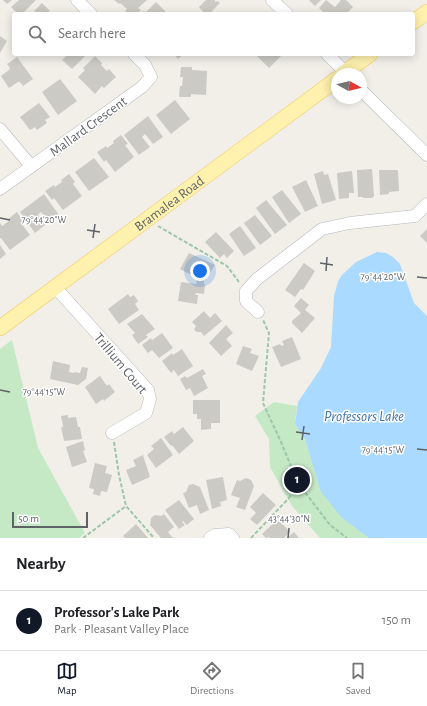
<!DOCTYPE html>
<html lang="en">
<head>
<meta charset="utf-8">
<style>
	body { margin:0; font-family:"Alegreya Sans",sans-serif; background:#f2f2f2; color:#202124 }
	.compass { position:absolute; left:331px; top:68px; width:36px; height:36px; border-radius:50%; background:#fff; box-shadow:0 2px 10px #0003; rotate:98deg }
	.scale { position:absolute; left:12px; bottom:10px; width:76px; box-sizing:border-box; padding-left:4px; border:2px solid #5f6368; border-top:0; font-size:11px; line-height:14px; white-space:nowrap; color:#5f6368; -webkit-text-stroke:3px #fff; paint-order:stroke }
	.you { position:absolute; left:200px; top:271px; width:14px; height:14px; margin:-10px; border:3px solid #fff; border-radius:50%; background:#1a73e8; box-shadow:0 0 0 6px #1a73e833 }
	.badge { display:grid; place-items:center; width:26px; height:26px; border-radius:50%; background:#111827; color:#fff; font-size:13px; font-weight:700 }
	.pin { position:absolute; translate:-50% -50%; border:2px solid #fff; box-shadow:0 1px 4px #0006 }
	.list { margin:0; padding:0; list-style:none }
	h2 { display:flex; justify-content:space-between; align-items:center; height:52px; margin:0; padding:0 16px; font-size:17px }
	h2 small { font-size:13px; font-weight:400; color:#757577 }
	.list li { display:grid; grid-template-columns:26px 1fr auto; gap:12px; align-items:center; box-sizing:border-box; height:60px; padding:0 16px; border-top:1px solid #e0e0e0 }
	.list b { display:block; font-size:15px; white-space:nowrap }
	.list p { margin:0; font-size:13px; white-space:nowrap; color:#757577 }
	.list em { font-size:13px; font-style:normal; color:#757577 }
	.icon { flex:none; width:22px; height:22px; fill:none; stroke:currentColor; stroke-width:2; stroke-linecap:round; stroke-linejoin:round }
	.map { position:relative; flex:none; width:427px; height:538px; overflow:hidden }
	.search { position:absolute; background:#fff; box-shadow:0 2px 10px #0003; left:12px; right:12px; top:12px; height:44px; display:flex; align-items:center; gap:10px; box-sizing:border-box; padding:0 14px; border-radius:4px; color:#757577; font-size:15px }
	.sheet { height:112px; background:#fff }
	nav { display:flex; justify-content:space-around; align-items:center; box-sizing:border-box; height:56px; border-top:1px solid #e0e0e0; background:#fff; font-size:11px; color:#757577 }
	nav a { display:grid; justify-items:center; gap:2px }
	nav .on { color:#111827 }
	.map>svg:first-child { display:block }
</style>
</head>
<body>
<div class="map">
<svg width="427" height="538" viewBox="0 0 427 538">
	<rect width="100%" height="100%" fill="#f1efe8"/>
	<path fill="#c5e8c5" d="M12,340L38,448L85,533L79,538H0V349Z
		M274,402L297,406L295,424L305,439L311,458L361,531L369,538H320L292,506L270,467L269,439L255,416Z"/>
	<path fill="#aadaff" d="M377,252L386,253L393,257L400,264L414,303L427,316V538H369L342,518L321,492L305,439L295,424L298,402L321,368L331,347L334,296L338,281L342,275L356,262Z"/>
	<path fill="#cccac5" d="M3,0H12L7,4Z
		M19,0H36L22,14H18L11,7Z
		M114,0H147L138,8L141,10L137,14H129L125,11L127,9L120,3L119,4Z
		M206,0H215V1L216,2L217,1L220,3L209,14H205L199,7Z
		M309,0H321L315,6Z
		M326,0L335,7L341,0H346L353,7L346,14H325L319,8Z
		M156,2L168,14H140L144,11L145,13Z
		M42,3L50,11L48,12L50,14H35L36,13L34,11Z
		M0,36L7,41L0,53Z
		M68,54H87L72,69L62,60Z
		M174,54H184L178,59Z
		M255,54H283L269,68Z
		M95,56L102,63L101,65L107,71L109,69L116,77L104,88L102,86L95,94L78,77L85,70L83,68Z
		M17,57L33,79L23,86L20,82H18L9,88L1,76L9,70L10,68L7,64Z
		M181,67H192V70L207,71L206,95L191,94V97H179L180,86H182L183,77H180Z
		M60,79L77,101L58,115L42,92Z
		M175,100L190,119L171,134L156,115Z
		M39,103L50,117L45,120L47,123L37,130L35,127L30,130L20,117Z
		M148,116L163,137L153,144L145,134L142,137L150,147L139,155L124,135Z
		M121,135L128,144L125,145L134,157L115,172L106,160L104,162L97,152L106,146L107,148L114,143L113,141Z
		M94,158L109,177L89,191L75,172Z
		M372,169L374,196L372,198H363V197H358L357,170Z
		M379,170H398L399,191L389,192V194L380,195Z
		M323,171L324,175L328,174L336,200L322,204L314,174Z
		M352,171L354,193H349V198L339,199L337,173Z
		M69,174L75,182L73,184L82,196L63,210L54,198L52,200L45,191L54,185L55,187L62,182L61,180Z
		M306,180L318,206L305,212L292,187Z
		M282,190L301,214L289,223L272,197Z
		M44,194L59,215L49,222L41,212L38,215L45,225L35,233L20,212Z
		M266,200L287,225L275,234L256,208Z
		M17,212L23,221L21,223L30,235L10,250L1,238H0V223L2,226L9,221L8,219Z
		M255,215L272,236L260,245L244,223Z
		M240,226L256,248L244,256L229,234Z
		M427,229V243L420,236Z
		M216,232L234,251L227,258L224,254L220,258L205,242Z
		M0,245L6,254L0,259Z
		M189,253L215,265L209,274L202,270L197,278L180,269Z
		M304,263L315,271L303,290L301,289L295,297L285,290Z
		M197,280L204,281V284L205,285L204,294L196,293L195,295H198L197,304L178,301L181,282L196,284Z
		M128,294L130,297L134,295L138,301L135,304L139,310L119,324L108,309Z
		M301,298L309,305L305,310L315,318L302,333L292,323V321L301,313L294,306Z
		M204,311L210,318L215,313L222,321L204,336L201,332H197L194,330L196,326L192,322Z
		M142,314L155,329L146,335L148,337L138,344L132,335L135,333L127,324Z
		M226,325L233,333L226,339L232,346L221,356L209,343Z
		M162,333L173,348L159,358L152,350L148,353L142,345L151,338L152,340Z
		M292,337L301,359L281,367L272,347L280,344L281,346L284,345L282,341Z
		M243,346L252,349L250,353L259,356L252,371L236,364Z
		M182,349L193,366L178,376L174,370L171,373L162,361L172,353L173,355Z
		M53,361L70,365L69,372L74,373V372L80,373L82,367L88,368L86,379L78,385L50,379Z
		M203,369L206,374L202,376L208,388L194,396L190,388L186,390L180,379L185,376L187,378Z
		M100,376L107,386L109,384L115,392L104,401L103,399L96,404L85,387Z
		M193,400H220V423H211V429L201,430V419H197V414H193Z
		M68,415V418L76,417L78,427H80L82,439L64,441L61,427H63L61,416Z
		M183,427L194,441L179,454L172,445L171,446L164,437L172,431L174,434Z
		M161,438L173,455L156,468L147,455L154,449L151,446Z
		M83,441L85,450L83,451L87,462L72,467L66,447Z
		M143,455L150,477L132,485L126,470L136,466L133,460Z
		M95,463L107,466L105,473L112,475L107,492L101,491L100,496L93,494L94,489L89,488Z
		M223,477L227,500L220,502L221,506L212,509L206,480Z
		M246,478L251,480L254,486L245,510L236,507L240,498L231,495L237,480L240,481Z
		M193,484L200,487L209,510L200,514L197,505L189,508L183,493L186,492L189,485Z
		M263,493L276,505L257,525L250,519L256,513L250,507Z
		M179,500L194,519L187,525L183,521L182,522L185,525L179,529L165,510Z
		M164,514L174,527L168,532L173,538H161L150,525L151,518L155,515L161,516Z
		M278,519L290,532L284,538H270L269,537L266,538L262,534Z
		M136,524L148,538H125L123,536Z
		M294,532L299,538H287Z"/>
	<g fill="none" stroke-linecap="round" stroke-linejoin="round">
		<g stroke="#b5b8bc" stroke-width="13">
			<path id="minor" d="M77,0L91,14
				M272,0L287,14
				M327,54L347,74
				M361,90L427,155
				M0,129L31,166
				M0,189L142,87L151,77L145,65L134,54
				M55,287L148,390L150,399L146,413L112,433
				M258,312L246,301V291L257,279L322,229L350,223L415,216L427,204
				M210,538L215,535L229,534L233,538"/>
		</g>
		<g stroke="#f2c960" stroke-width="16">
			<g id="major">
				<path d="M413,22L427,12"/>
				<path d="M343,74L370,54"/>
				<path id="s1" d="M0,328L337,79"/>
			</g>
		</g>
		<path stroke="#9cc7a9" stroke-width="2" stroke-dasharray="4 2" stroke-linecap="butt" d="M158,226L227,266L239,282
			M114,442L119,475L126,506L154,538
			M298,483L330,525L347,538
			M83,538L126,506
			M251,538L289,498L298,483L281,442L263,403L269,333L263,320"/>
		<use href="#minor" stroke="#fff" stroke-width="12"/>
		<use href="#major" stroke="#fff2af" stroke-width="15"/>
	</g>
	<path fill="none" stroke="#5f6368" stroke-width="1.5" d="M0,218L10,220M87,230L100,232M93,238L95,224M320,263L333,265M326,271L327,257M417,277L427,278M0,390L10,392M296,432L310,434M302,440L304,426M417,449L427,450M288,538L289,528"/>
	<g text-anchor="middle" stroke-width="3" stroke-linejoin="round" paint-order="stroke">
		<g font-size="14" fill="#5f6368" stroke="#fff">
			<text transform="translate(88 126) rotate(-36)" y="5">Mallard Crescent</text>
			<text dy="5" stroke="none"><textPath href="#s1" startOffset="210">Bramalea Road</textPath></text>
			<text transform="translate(121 363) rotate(50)" y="5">Trillium Court</text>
		</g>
		<g font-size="15" font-style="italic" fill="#4174aa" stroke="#fff">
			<text x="364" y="421">Professors Lake</text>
		</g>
	</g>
	<g font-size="10" text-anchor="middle" fill="#5f6368" stroke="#fff" stroke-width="3" stroke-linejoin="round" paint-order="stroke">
		<text x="44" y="223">79°44'20"W</text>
		<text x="383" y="280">79°44'20"W</text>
		<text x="44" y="395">79°44'15"W</text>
		<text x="383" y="453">79°44'15"W</text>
		<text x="289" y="522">43°44'30"N</text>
	</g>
</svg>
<svg class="compass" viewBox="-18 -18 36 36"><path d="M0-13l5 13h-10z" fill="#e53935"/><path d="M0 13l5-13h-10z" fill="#757577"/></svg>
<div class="scale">50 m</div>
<div class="you"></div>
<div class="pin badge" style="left:297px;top:480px">1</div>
<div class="search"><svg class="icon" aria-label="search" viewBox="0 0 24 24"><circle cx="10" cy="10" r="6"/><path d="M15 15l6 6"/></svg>Search here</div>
</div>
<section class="sheet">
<h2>Nearby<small></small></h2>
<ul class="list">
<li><span class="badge">1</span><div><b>Professor's Lake Park</b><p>Park · Pleasant Valley Place</p></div><em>150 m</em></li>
</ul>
</section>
<nav>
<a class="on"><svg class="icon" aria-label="map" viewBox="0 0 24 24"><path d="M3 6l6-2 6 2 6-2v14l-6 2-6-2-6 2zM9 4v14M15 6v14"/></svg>Map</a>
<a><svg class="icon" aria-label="directions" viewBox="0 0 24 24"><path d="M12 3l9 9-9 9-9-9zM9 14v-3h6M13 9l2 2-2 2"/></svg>Directions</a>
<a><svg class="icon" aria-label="saved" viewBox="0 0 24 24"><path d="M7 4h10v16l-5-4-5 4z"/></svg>Saved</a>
</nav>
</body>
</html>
